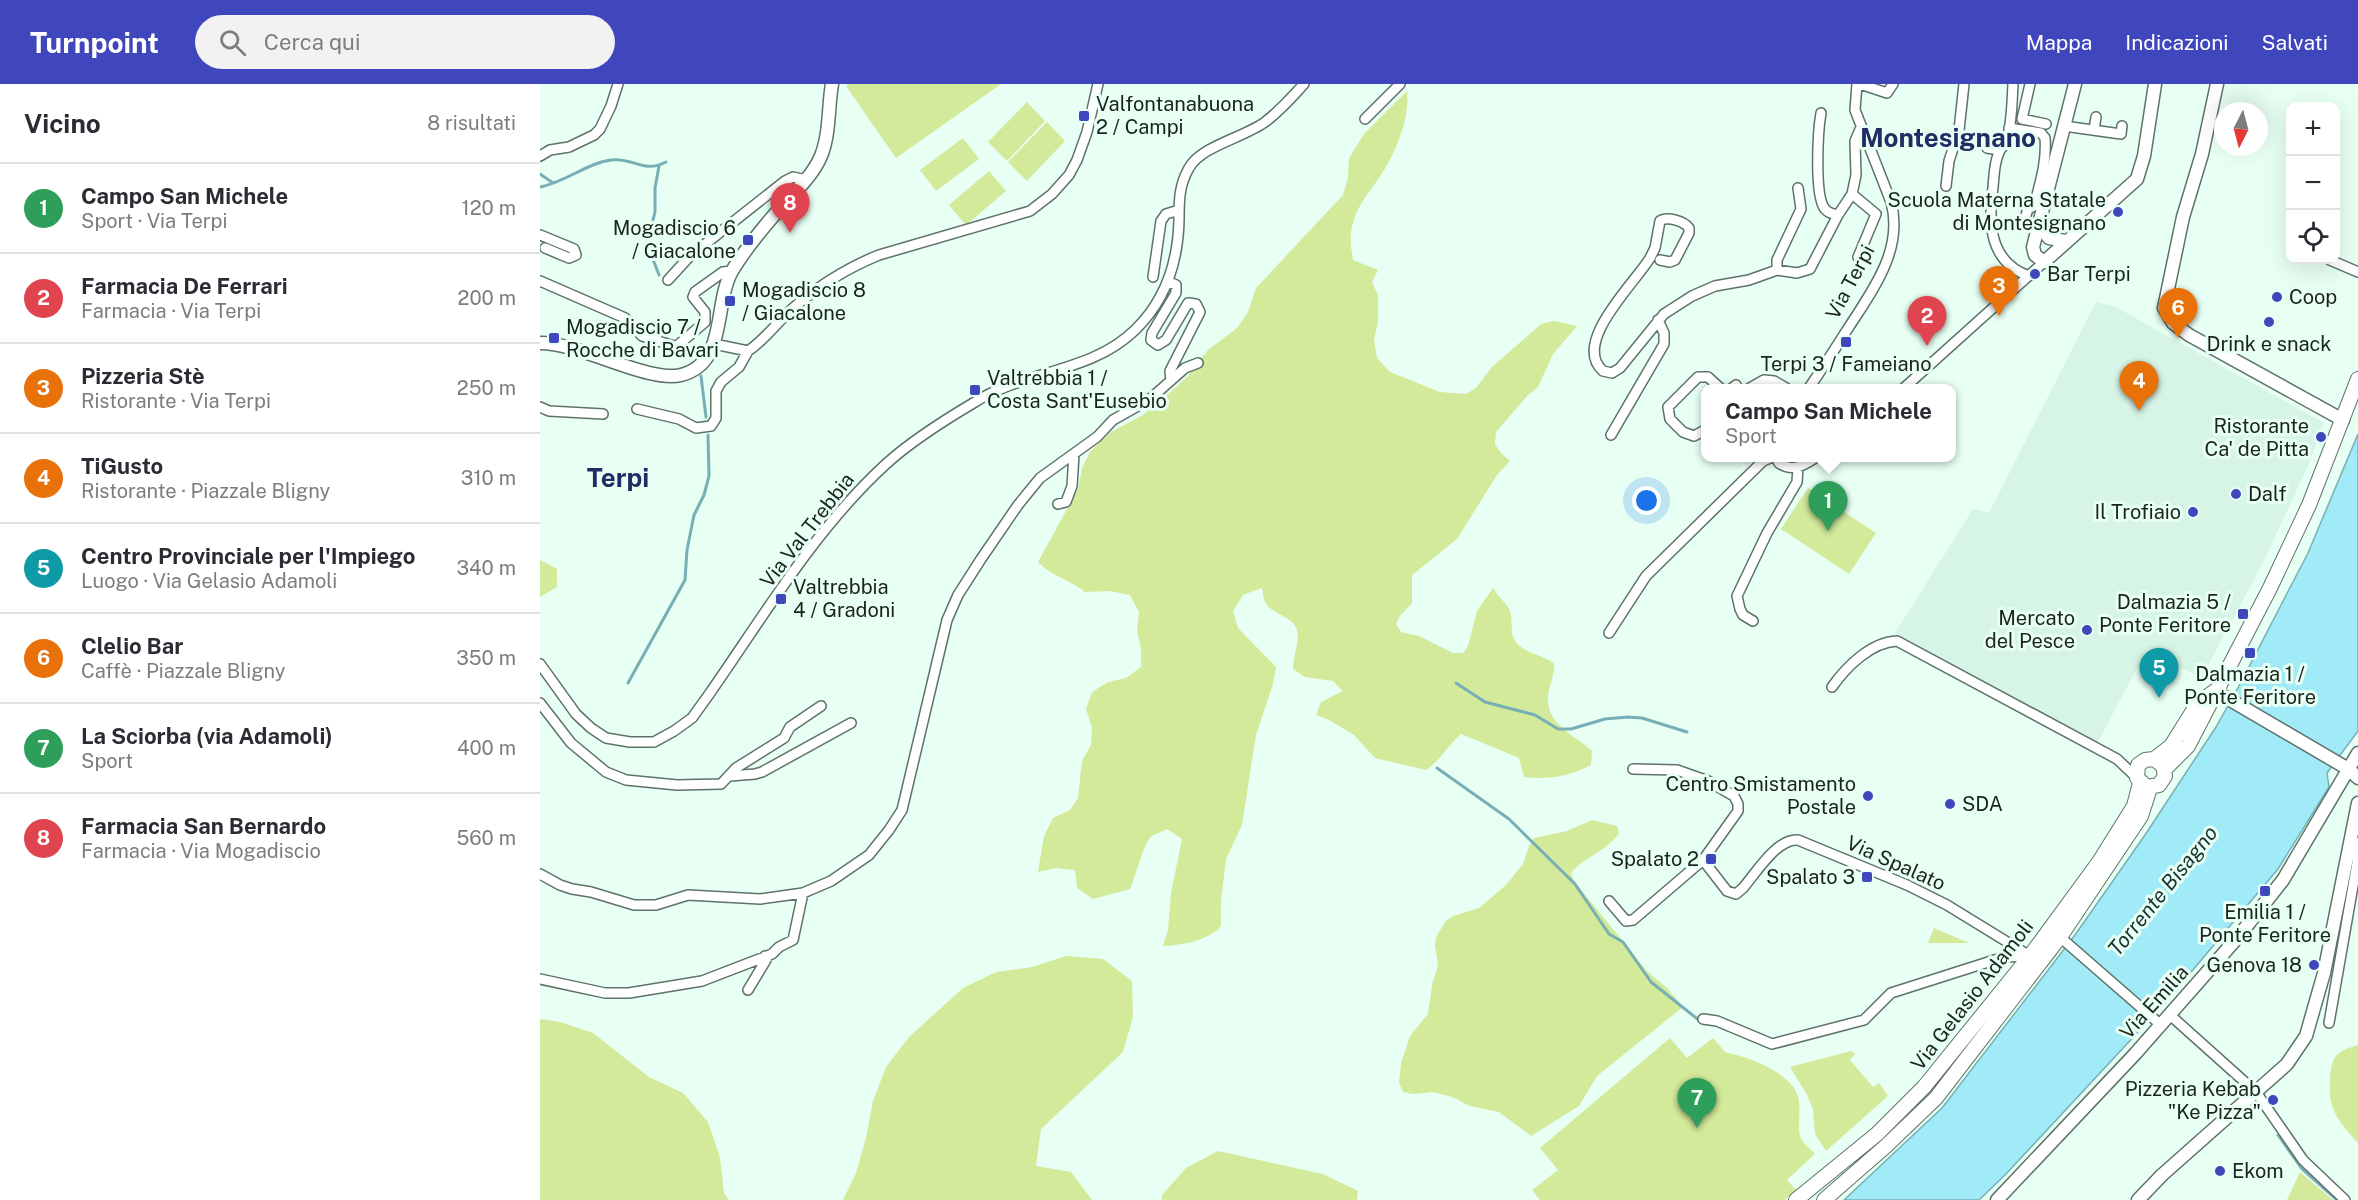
<!DOCTYPE html>
<html lang="it">
<head>
<meta charset="utf-8">
<style>
	body { margin:0; font-family:"Public Sans",sans-serif; background:#f2f2f3; color:#2b2b33 }
	.controls { position:absolute; right:18px; top:18px; display:grid; overflow:hidden; border-radius:12px; box-shadow:0 6px 24px #0002 }
	.controls button { width:54px; height:54px; display:grid; place-items:center; padding:0; border:0; border-bottom:2px solid #e1e1e2; background:#fff; color:#2b2b33; font:30px sans-serif }
	.compass { position:absolute; left:1674px; top:18px; width:54px; height:54px; border-radius:50%; background:#fff; box-shadow:0 6px 24px #0002; rotate:186deg }
	.you { position:absolute; left:1107px; top:417px; width:21px; height:21px; margin:-15px; border:4px solid #fff; border-radius:50%; background:#1a73e8; box-shadow:0 0 0 9px #1a73e833 }
	.badge { display:grid; place-items:center; width:39px; height:39px; border-radius:50%; background:#4046bb; color:#fff; font-size:20px; font-weight:700 }
	.pin { position:absolute; translate:-50% -50px; filter:drop-shadow(0 2px 3px #0008) }
	.pin::after { content:''; position:absolute; top:32px; width:21px; height:18px; background:inherit; clip-path:polygon(0 0,100% 0,50% 100%) }
	.popup { position:absolute; left:1161px; top:300px; width:255px; height:78px; box-sizing:border-box; display:grid; place-content:center; border-radius:12px; background:#fff; filter:drop-shadow(0 2px 4px #0005); font-size:20px; white-space:nowrap; color:#7c7c81 }
	.popup b { font-size:22px; color:#2b2b33 }
	.popup::after { content:''; position:absolute; left:50%; top:100%; margin-left:-12px; border:12px solid transparent; border-top-color:#fff }
	.list { margin:0; padding:0; list-style:none }
	h2 { display:flex; justify-content:space-between; align-items:center; height:78px; margin:0; padding:0 24px; font-size:26px }
	h2 small { font-size:20px; font-weight:400; color:#7c7c81 }
	.list li { display:grid; grid-template-columns:39px 1fr auto; gap:18px; align-items:center; box-sizing:border-box; height:90px; padding:0 24px; border-top:2px solid #e1e1e2 }
	.list b { display:block; font-size:22px; white-space:nowrap }
	.list p { margin:0; font-size:20px; white-space:nowrap; color:#7c7c81 }
	.list em { font-size:20px; font-style:normal; color:#7c7c81 }
	.icon { flex:none; width:33px; height:33px; fill:none; stroke:currentColor; stroke-width:2; stroke-linecap:round; stroke-linejoin:round }
	.map { position:relative; flex:none; width:1818px; height:1116px; overflow:hidden }
	header { display:flex; align-items:center; gap:36px; box-sizing:border-box; height:84px; padding:0 30px; background:#4046bb; color:#fff }
	header strong { font-size:28px }
	nav { display:flex; gap:33px; margin-inline-start:auto; font-size:21px }
	.search { width:420px; height:54px; background:#f2f2f3; display:flex; align-items:center; gap:15px; box-sizing:border-box; padding:0 21px; border-radius:33px; color:#7c7c81; font-size:22px }
	main { display:flex }
	aside { flex:1; background:#fff }
	.map>svg:first-child { display:block }
</style>
</head>
<body>
<header>
<strong>Turnpoint</strong>
<div class="search"><svg class="icon" aria-label="search" viewBox="0 0 24 24"><circle cx="10" cy="10" r="6"/><path d="M15 15l6 6"/></svg>Cerca qui</div>
<nav><a>Mappa</a><a>Indicazioni</a><a>Salvati</a></nav>
</header>
<main>
<aside>
<h2>Vicino<small>8 risultati</small></h2>
<ul class="list">
<li><span class="badge" style="background:#2e9e5b">1</span><div><b>Campo San Michele</b><p>Sport · Via Terpi</p></div><em>120 m</em></li>
<li><span class="badge" style="background:#e0444e">2</span><div><b>Farmacia De Ferrari</b><p>Farmacia · Via Terpi</p></div><em>200 m</em></li>
<li><span class="badge" style="background:#e8710a">3</span><div><b>Pizzeria Stè</b><p>Ristorante · Via Terpi</p></div><em>250 m</em></li>
<li><span class="badge" style="background:#e8710a">4</span><div><b>TiGusto</b><p>Ristorante · Piazzale Bligny</p></div><em>310 m</em></li>
<li><span class="badge" style="background:#0f9aa8">5</span><div><b>Centro Provinciale per l'Impiego</b><p>Luogo · Via Gelasio Adamoli</p></div><em>340 m</em></li>
<li><span class="badge" style="background:#e8710a">6</span><div><b>Clelio Bar</b><p>Caffè · Piazzale Bligny</p></div><em>350 m</em></li>
<li><span class="badge" style="background:#2e9e5b">7</span><div><b>La Sciorba (via Adamoli)</b><p>Sport</p></div><em>400 m</em></li>
<li><span class="badge" style="background:#e0444e">8</span><div><b>Farmacia San Bernardo</b><p>Farmacia · Via Mogadiscio</p></div><em>560 m</em></li>
</ul>
</aside>
<div class="map">
<svg width="1818" height="1116" viewBox="0 0 1818 1116">
	<rect width="100%" height="100%" fill="#e8fff4"/>
	<path fill="#d6f5e6" d="M1556,218L1574,222L1784,339L1769,379L1724,477L1661,594L1607,565L1558,658L1544,653L1355,549L1433,425L1449,429Z"/>
	<path fill="#d2ea9a" d="M309,0H461L356,74L306,2Z
		M867,7C870,34 856,68 841,91C831,106 818,120 813,139C809,152 811,163 813,176L838,186L832,198L838,211V238L834,256L837,274L850,288L900,308L926,310L936,304L952,283L1001,240L1014,237L1037,242L1013,270L998,303L988,311L956,348L955,360L961,369L970,377L957,391L917,455L872,491V519L860,532L856,540L861,548L879,552L913,569H923L928,562L937,527L953,504C957,511 964,517 968,523C976,537 966,551 980,562C989,570 1004,572 1014,579C1015,594 1008,601 1008,615C1007,641 1036,652 1052,667L1051,681C1030,692 1008,696 984,693L979,674L921,650C908,661 901,676 886,686L835,674L814,651L789,636L776,631L781,618L803,607L793,597L765,593L753,585C753,573 760,557 757,546C753,532 732,531 725,518C723,514 723,507 722,504L703,511L693,527L698,544L736,583L733,600L716,651L702,741L686,775L681,817V842C668,857 642,861 623,862L628,846L631,809L642,755L627,745C622,748 613,750 610,754C602,764 596,792 590,805L553,815L537,804L535,786L516,784L498,788L504,752L513,734L530,726L538,714L542,677L551,661L552,643L546,625L552,608L568,598L586,594L601,583V565L597,546L599,528L590,511L570,507L545,508C528,494 514,494 498,478L538,405L542,384L550,368L571,348L603,331L625,313L648,292L668,266L697,244L708,228L716,204L803,111L808,93L809,74L824,50Z
		M487,18L505,37L467,77L448,58Z
		M507,38L525,57L487,97L468,78Z
		M423,54L439,75L396,107L380,86Z
		M449,87L466,107L426,141L409,121Z
		M1268,404L1336,449L1309,490L1241,445Z
		M0,476L17,485V503L0,513Z
		M1052,736L1077,742L1079,749C1067,767 1044,773 1031,789L1034,797L1107,887L1127,904L1143,923L1057,992L1039,1022L991,1052L959,1028L930,1022L912,1013L893,1008L873,1010L863,1008L859,999L861,979L870,952L888,930L892,901L898,882L895,862L896,853L906,837L913,832L939,824L966,801L983,780L989,762L994,754L1027,747Z
		M1394,844L1429,859H1388Z
		M526,872L563,875L592,897L593,933L583,968L501,1045L496,1082L531,1088L552,1116H303L316,1089L326,1054L333,1017L346,983L369,953L423,904L456,888L492,883Z
		M0,935L20,938L53,949L109,993L143,1009L168,1038L180,1073L184,1109L189,1116H0Z
		M1130,954L1147,974L1173,954L1186,969C1206,971 1250,989 1257,1010C1262,1023 1257,1039 1260,1052C1262,1059 1271,1065 1275,1070L1247,1096L1256,1106L1245,1116H1000L992,1106L1018,1086L1000,1064Z
		M1818,961V1059C1799,1037 1788,1027 1790,997C1791,972 1795,968 1818,961Z
		M1311,967L1315,970L1310,976L1333,1003L1339,999L1348,1012L1286,1067L1275,1050L1273,1025L1266,1009L1250,983Z
		M678,1067L783,1090L818,1107L817,1116H622V1111L646,1084Z
		M1760,1088L1793,1116H1747Z"/>
	<path fill="#a0ebf7" stroke="#78afb6" stroke-width="1.5" d="M1818,350V647L1787,689L1789,703L1738,785L1625,919L1466,1090L1439,1116H1304L1402,1024L1535,851L1605,751L1676,643L1700,600L1768,469Z"/>
	<g fill="none" stroke-linecap="round" stroke-linejoin="round">
		<path stroke="#78afb6" stroke-width="3" d="M119,82L115,104V128L107,160L119,191
			M0,90L13,99
			M0,103C26,98 47,79 71,76C94,73 102,90 126,78
			M161,292L166,333
			M88,599L145,496L147,466L154,431L164,411L169,392L168,351
			M916,599L945,618L995,631L1018,645H1031L1065,635L1088,633L1102,634L1147,648
			M897,684L969,735L1035,800L1069,850L1083,858L1111,898L1160,937
			M1738,1051L1762,1085L1797,1116"/>
		<g stroke="#5e7269" stroke-width="12">
			<path id="street" d="M1320,0L1347,9L1353,0
				M1473,0C1472,17 1472,35 1468,51C1467,60 1460,63 1458,71C1454,81 1454,93 1453,103C1448,139 1449,178 1489,192
				M1490,0L1482,35L1506,40
				M1281,29C1278,46 1274,112 1285,125C1288,129 1293,130 1298,131
				M825,35L860,0
				M1524,42L1581,50L1582,42
				M1469,44L1501,49L1505,54C1507,78 1500,99 1494,122L1488,125L1485,134
				M1554,46L1556,33
				M1447,64L1460,66
				M0,72L10,66L29,63L54,51L60,45L71,22L78,0
				M1406,102L1409,77L1419,46L1424,0
				M1312,110L1336,130L1318,173
				M0,151L34,165L36,171L29,174L5,164
				M1120,176L1130,178L1135,176L1149,149V144C1144,137 1127,132 1120,137L1115,164L1110,174C1095,199 1031,259 1063,287L1072,289L1080,284L1124,230L1152,212L1175,202L1209,196L1237,186L1257,189L1270,185L1298,131L1312,110L1316,91L1315,57L1321,43
				M1790,176L1818,188
				M1237,186V176L1261,125L1258,104
				M613,193L621,137L626,130L639,126
				M128,196L150,172L245,97L253,93L266,96
				M0,197L85,234L102,252L134,262L138,261L165,238V228L153,213L155,208L183,188L192,187
				M629,198L636,201V209L612,249L611,256L618,261L626,256L648,219L656,220L660,228L630,287L631,296
				M174,260L208,267C225,256 237,238 252,225C278,202 307,184 339,171L490,127L512,110L529,91L537,76L547,48L558,0
				M1192,304L1196,301
				M1210,304L1224,296L1234,297L1246,304
				M1269,304C1282,285 1295,265 1307,246C1332,207 1364,166 1351,118L1315,26L1317,0
				M1364,304L1504,178
				M0,323L9,327L63,330
				M97,325L139,335L156,344L171,342L176,334V307L181,298L199,283L208,267
				M1165,346L1154,352L1143,348L1130,335L1128,323L1158,293H1168L1180,304
				M1071,351L1124,260V249L1118,236
				M1236,374L1239,379C1252,388 1263,382 1275,374
				M518,420L526,418L532,402L534,370
				M1213,537L1203,531L1200,525L1197,512L1227,449L1257,398L1258,383
				M1069,549L1106,492L1223,377L1230,374
				M0,580L36,630L51,644L66,654L90,658H114L134,647L152,634L170,609C225,530 275,445 346,380C369,359 408,334 435,318C486,286 551,289 595,246C626,216 638,179 639,136C639,117 639,101 649,84C661,62 705,53 725,38C740,27 752,13 764,0
				M1292,603C1306,583 1331,558 1357,557L1577,675L1597,694
				M0,619L31,659L66,688L86,696L137,701L181,700L196,684L244,654L250,643L281,622
				M190,692L215,690L222,688L311,639
				M1163,776L1187,807L1196,810L1203,804C1216,789 1237,754 1258,756L1367,801L1407,821L1490,872
				M0,790L20,801L32,805L51,808L94,821H116L148,811L220,815L263,809L291,797L329,771L349,746L362,726L407,536L418,511L441,475L478,421L500,394L557,353L573,336L610,315L645,284L658,279
				M1069,817L1086,837L1093,836L1163,776L1198,727V720L1194,712L1168,697L1137,686L1093,685
				M1520,853L1621,941
				M0,895L65,909H89L162,897L232,870L239,863L253,856L263,809
				M208,906L226,876L227,873L225,872
				M1630,931L1716,1008L1763,1076L1805,1116
				M1163,935L1177,937L1232,960L1324,936L1351,909L1464,873L1490,872
				M1789,939L1817,779V762L1811,752"/>
		</g>
		<g stroke="#5e7269" stroke-width="15">
			<path id="secondary" d="M1535,0L1493,163L1495,171L1504,178L1597,95L1604,72L1615,0
				M1677,0L1662,70L1643,133L1624,224L1633,239L1649,251L1803,336
				M1498,141L1509,154L1525,157
				M0,259C41,259 108,299 141,291C188,279 173,221 192,187C204,167 227,139 242,122C256,107 273,91 281,72C290,50 288,23 292,0
				M1675,607L1810,686L1818,694
				M1457,1116L1595,970L1698,853L1743,796L1818,669
				M1598,1116L1622,1091L1747,980L1766,952L1784,889L1818,719"/>
		</g>
		<g stroke="#5e7269" stroke-width="16">
			<path id="primary" d="M1614,675L1623,682L1625,692L1619,701L1607,703L1597,694L1598,681L1605,676L1614,675L1631,662L1658,619L1675,607
				M1625,685L1648,662L1730,504L1769,421L1818,295
				M1256,1116L1337,1050L1384,1003L1490,872L1559,778L1594,722L1600,699
				M1284,1116L1346,1062L1396,1014L1520,853L1601,732L1610,704"/>
		</g>
		<use href="#street" stroke="#fff" stroke-width="9"/>
		<use href="#secondary" stroke="#fff" stroke-width="12"/>
		<use href="#primary" stroke="#fff" stroke-width="14"/>
	</g>
	<g fill="#4046bb" stroke="#e8fff4" stroke-width="2">
		<rect x="538" y="26" width="12" height="12" rx="3"/>
		<circle cx="1578" cy="128" r="6"/>
		<rect x="202" y="150" width="12" height="12" rx="3"/>
		<circle cx="1495" cy="190" r="6"/>
		<circle cx="1737" cy="213" r="6"/>
		<rect x="184" y="211" width="12" height="12" rx="3"/>
		<circle cx="1729" cy="238" r="6"/>
		<rect x="8" y="248" width="12" height="12" rx="3"/>
		<rect x="1300" y="252" width="12" height="12" rx="3"/>
		<rect x="429" y="300" width="12" height="12" rx="3"/>
		<circle cx="1781" cy="353" r="6"/>
		<circle cx="1696" cy="410" r="6"/>
		<circle cx="1653" cy="428" r="6"/>
		<rect x="235" y="509" width="12" height="12" rx="3"/>
		<rect x="1697" y="524" width="12" height="12" rx="3"/>
		<circle cx="1547" cy="546" r="6"/>
		<rect x="1704" y="563" width="12" height="12" rx="3"/>
		<circle cx="1328" cy="712" r="6"/>
		<circle cx="1410" cy="720" r="6"/>
		<rect x="1165" y="769" width="12" height="12" rx="3"/>
		<rect x="1321" y="787" width="12" height="12" rx="3"/>
		<rect x="1719" y="801" width="12" height="12" rx="3"/>
		<circle cx="1774" cy="881" r="6"/>
		<circle cx="1733" cy="1016" r="6"/>
		<circle cx="1680" cy="1087" r="6"/>
	</g>
	<g text-anchor="middle" stroke-width="6" stroke-linejoin="round" paint-order="stroke">
		<g font-size="20" fill="#1b231f" stroke="#e8fff4" text-anchor="end">
			<text x="556" y="27" text-anchor="start">Valfontanabuona<tspan x="556" dy="23">2 / Campi</tspan></text>
			<text x="1566" y="123">Scuola Materna Statale<tspan x="1566" dy="23">di Montesignano</tspan></text>
			<text x="196" y="151">Mogadiscio 6<tspan x="196" dy="23">/ Giacalone</tspan></text>
			<text x="1507" y="197" text-anchor="start">Bar Terpi</text>
			<text x="202" y="213" text-anchor="start">Mogadiscio 8<tspan x="202" dy="23">/ Giacalone</tspan></text>
			<text x="1749" y="220" text-anchor="start">Coop</text>
			<text x="26" y="250" text-anchor="start">Mogadiscio 7 /<tspan x="26" dy="23">Rocche di Bavari</tspan></text>
			<text x="1729" y="267" text-anchor="middle">Drink e snack</text>
			<text x="1306" y="287" text-anchor="middle">Terpi 3 / Fameiano</text>
			<text x="447" y="301" text-anchor="start">Valtrebbia 1 /<tspan x="447" dy="23">Costa Sant'Eusebio</tspan></text>
			<text x="1769" y="349">Ristorante<tspan x="1769" dy="23">Ca' de Pitta</tspan></text>
			<text x="1708" y="417" text-anchor="start">Dalf</text>
			<text x="1641" y="435">Il Trofiaio</text>
			<text x="253" y="510" text-anchor="start">Valtrebbia<tspan x="253" dy="23">4 / Gradoni</tspan></text>
			<text x="1691" y="525">Dalmazia 5 /<tspan x="1691" dy="23">Ponte Feritore</tspan></text>
			<text x="1535" y="541">Mercato<tspan x="1535" dy="23">del Pesce</tspan></text>
			<text x="1710" y="597" text-anchor="middle">Dalmazia 1 /<tspan x="1710" dy="23">Ponte Feritore</tspan></text>
			<text x="1316" y="707">Centro Smistamento<tspan x="1316" dy="23">Postale</tspan></text>
			<text x="1422" y="727" text-anchor="start">SDA</text>
			<text x="1159" y="782">Spalato 2</text>
			<text x="1315" y="800">Spalato 3</text>
			<text x="1725" y="835" text-anchor="middle">Emilia 1 /<tspan x="1725" dy="23">Ponte Feritore</tspan></text>
			<text x="1762" y="888">Genova 18</text>
			<text x="1721" y="1012">Pizzeria Kebab<tspan x="1721" dy="23">"Ke Pizza"</tspan></text>
			<text x="1692" y="1094" text-anchor="start">Ekom</text>
		</g>
		<g font-size="20" fill="#1b231f" stroke="#e8fff4">
			<text transform="translate(1310 198) rotate(-62)" y="7">Via Terpi</text>
			<text transform="translate(267 446) rotate(-52)" y="7">Via Val Trebbia</text>
			<text transform="translate(1356 779) rotate(24)" y="7">Via Spalato</text>
			<text transform="translate(1432 911) rotate(-52)" y="7">Via Gelasio Adamoli</text>
			<text transform="translate(1614 918) rotate(-48)" y="7">Via Emilia</text>
		</g>
		<g font-size="21" font-style="italic" fill="#193236" stroke="#e8fff4">
			<text transform="translate(1623 807) rotate(-51)" y="7">Torrente Bisagno</text>
		</g>
		<g font-size="26" font-weight="bold" fill="#242b64" stroke="#e8fff4">
			<text x="1408" y="63">Montesignano</text>
			<text x="78" y="403">Terpi</text>
		</g>
	</g>
</svg>
<div class="controls">
<button>+</button>
<button>−</button>
<button><svg class="icon" aria-label="locate" viewBox="0 0 24 24"><circle cx="12" cy="12" r="6"/><path d="M12 2v4M12 18v4M2 12h4M18 12h4"/></svg></button>
</div>
<svg class="compass" viewBox="-18 -18 36 36"><path d="M0-13l5 13h-10z" fill="#e53935"/><path d="M0 13l5-13h-10z" fill="#7c7c81"/></svg>
<div class="you"></div>
<div class="pin badge" style="left:1288px;top:447px;background:#2e9e5b">1</div>
<div class="popup"><b>Campo San Michele</b>Sport</div>
<div class="pin badge" style="left:1387px;top:262px;background:#e0444e">2</div>
<div class="pin badge" style="left:1459px;top:232px;background:#e8710a">3</div>
<div class="pin badge" style="left:1599px;top:327px;background:#e8710a">4</div>
<div class="pin badge" style="left:1619px;top:614px;background:#0f9aa8">5</div>
<div class="pin badge" style="left:1638px;top:254px;background:#e8710a">6</div>
<div class="pin badge" style="left:1157px;top:1044px;background:#2e9e5b">7</div>
<div class="pin badge" style="left:250px;top:149px;background:#e0444e">8</div>
</div>
</main>
</body>
</html>
